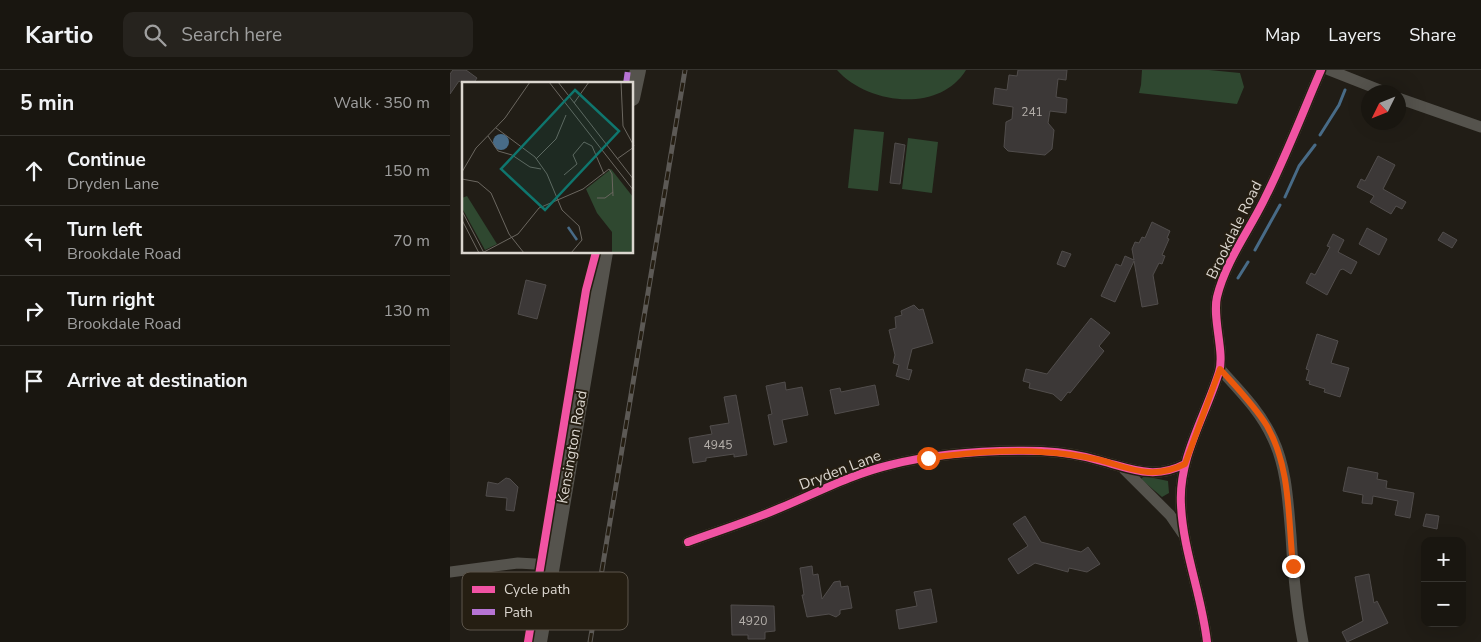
<!DOCTYPE html>
<html lang="en">
<head>
<meta charset="utf-8">
<style>
	body { margin:0; font-family:"Nunito Sans",sans-serif; background:#26231e; color:#f1f3f6 }
	.controls { position:absolute; right:15px; bottom:15px; display:grid; overflow:hidden; border-radius:10px; box-shadow:0 5px 20px #0002 }
	.controls button { width:45px; height:45px; display:grid; place-items:center; padding:0; border:0; border-bottom:1px solid #373530; background:#191610; color:#f1f3f6; font:25px sans-serif }
	.compass { position:absolute; left:911px; top:15px; width:45px; height:45px; border-radius:50%; background:#191610; box-shadow:0 5px 20px #0002; rotate:227deg }
	.stop { position:absolute; width:15px; height:15px; margin:-11px; border:4px solid #ea580c; border-radius:50%; background:#fff }
	.stop.end { background:#ea580c; border-color:#fff; box-shadow:0 1px 5px #0008 }
	.list { margin:0; padding:0; list-style:none }
	h2 { display:flex; justify-content:space-between; align-items:center; height:65px; margin:0; padding:0 20px; font-size:21px }
	h2 small { font-size:16px; font-weight:400; color:#9f9f9f }
	.list li { display:grid; grid-template-columns:32px 1fr auto; gap:15px; align-items:center; box-sizing:border-box; height:70px; padding:0 20px; border-top:1px solid #373530 }
	.list b { display:block; font-size:19px; white-space:nowrap }
	.list p { margin:0; font-size:16px; white-space:nowrap; color:#9f9f9f }
	.list em { font-size:16px; font-style:normal; color:#9f9f9f }
	.icon { flex:none; width:28px; height:28px; fill:none; stroke:currentColor; stroke-width:2; stroke-linecap:round; stroke-linejoin:round }
	.map { position:relative; flex:none; width:1031px; height:572px; overflow:hidden }
	header { display:flex; align-items:center; gap:30px; box-sizing:border-box; height:70px; padding:0 25px; background:#191610; border-bottom:1px solid #373530 }
	header strong { font-size:24px }
	nav { display:flex; gap:28px; margin-inline-start:auto; font-size:18px }
	.search { width:350px; height:45px; background:#26231e; display:flex; align-items:center; gap:12px; box-sizing:border-box; padding:0 18px; border-radius:10px; color:#9f9f9f; font-size:19px }
	main { display:flex }
	aside { flex:1; background:#191610 }
	.map>svg:first-child { display:block }
</style>
</head>
<body>
<header>
<strong>Kartio</strong>
<div class="search"><svg class="icon" aria-label="search" viewBox="0 0 24 24"><circle cx="10" cy="10" r="6"/><path d="M15 15l6 6"/></svg>Search here</div>
<nav><a>Map</a><a>Layers</a><a>Share</a></nav>
</header>
<main>
<aside>
<h2>5 min<small>Walk · 350 m</small></h2>
<ul class="list">
<li><svg class="icon" aria-label="ahead" viewBox="0 0 24 24"><path d="M12 20V5M6 11l6-6 6 6"/></svg><div><b>Continue</b><p>Dryden Lane</p></div><em>150 m</em></li>
<li><svg class="icon" aria-label="left" viewBox="0 0 24 24"><path d="M17 20v-9H6M10 6l-5 5 5 5"/></svg><div><b>Turn left</b><p>Brookdale Road</p></div><em>70 m</em></li>
<li><svg class="icon" aria-label="right" viewBox="0 0 24 24"><path d="M7 20v-9h11M14 6l5 5-5 5"/></svg><div><b>Turn right</b><p>Brookdale Road</p></div><em>130 m</em></li>
<li><svg class="icon" aria-label="arrive" viewBox="0 0 24 24"><path d="M6 21V4h12l-3 4 3 4H6"/></svg><div><b>Arrive at destination</b></div></li>
</ul>
</aside>
<div class="map">
<svg width="1031" height="572" viewBox="0 0 1031 572">
	<rect width="100%" height="100%" fill="#211d16"/>
	<path fill="#2f4830" d="M387,0H516C489,44 417,34 387,0Z
		M692,0H759L790,3L794,17L787,34L689,23L691,15Z
		M404,59L434,62L428,121L398,118Z
		M458,68L488,72L482,123L452,119Z
		M694,406L718,411L719,423L712,427L691,409Z"/>
	<g fill="none" stroke-linecap="round" stroke-linejoin="round">
		<path stroke="#486b87" stroke-width="3" d="M870,65L889,35L895,20
			M835,127L849,96L865,75
			M805,180L830,135
			M788,208L798,192"/>
	</g>
	<path fill="#3c3837" stroke="#514d4c" d="M3,0H16L27,8L23,14H13L9,11L0,24V4Z
		M568,0H617L616,10L608,9L606,27L617,29L616,43L600,41L598,53L604,60L602,79L595,85L558,81L554,77L556,52L562,49L563,37L543,34L545,18L557,20L559,5L567,6Z
		M445,73L455,75L450,114L440,113Z
		M928,86L945,95L933,119L956,132L952,139L946,136L941,144L920,132L924,126L907,117L911,109L915,111Z
		M702,152L720,161L717,168L719,169L712,185L715,186L712,194L709,193L703,205L708,234L692,237L684,191L665,232L651,226L666,194L671,196L675,186L684,190L682,179L685,172L689,173L692,167L695,168Z
		M917,158L937,169L929,185L909,174Z
		M993,162L1007,170L1002,178L988,170Z
		M883,164L894,170L888,182L907,192L901,204L893,199L890,200L877,225L856,213L861,203L865,205L880,177L877,176Z
		M612,181L621,184L615,197L607,194Z
		M76,210L96,215L87,249L68,244Z
		M464,235L469,240L473,239L483,273L462,279L457,299L462,300L459,310L446,306L449,295L443,293L445,285L439,260L446,258L445,247L452,245L451,241Z
		M641,248L660,263L649,276L654,281L620,323L618,322L611,331L603,324L579,318L580,313L573,311L576,299L597,304Z
		M867,264L888,271L881,293L899,298L890,327L874,322L875,319L859,314L860,311L856,310L859,300L856,299Z
		M335,312L336,320L352,317L358,345L332,350L337,372L324,375L318,345L322,344L316,316Z
		M425,315L429,335L385,344L380,320L390,318L391,322Z
		M286,325L297,385L284,387V384L256,388V391L243,393L239,368L262,364L260,356L279,353L274,327Z
		M898,397L928,403L927,409L937,411L936,418L964,423L960,448L945,445L948,431L923,426L922,434L912,433L913,425L893,421Z
		M56,408L60,409L68,417L64,441L56,440L57,428L36,426L38,412L48,414Z
		M976,444L989,446L987,459L973,456Z
		M575,446L591,472L631,482L638,477L650,494L637,502L619,498L618,502L585,493L568,504L558,489L578,476L563,454Z
		M362,496L363,505L368,504L372,529L384,512L390,511L391,517L398,516L402,538L390,540V544L386,547L379,544L357,547L352,525H354L350,498Z
		M919,504L924,533L927,531L938,553L897,572L892,562L913,551L905,507Z
		M481,519L487,552L449,559L446,540L467,536L464,522Z
		M281,535L324,536L325,561L315,562V569H298V565H282Z"/>
	<g fill="none" stroke-linecap="round" stroke-linejoin="round">
		<path stroke="#55534d" stroke-width="11" d="M879,0L935,22
			M948,28L1031,57
			M770,299C790,321 811,342 823,369C837,399 838,433 841,466C843,501 846,537 853,572
			M674,399L720,445L733,464
			M238,472C268,461 300,451 330,438C366,423 402,404 440,395C488,383 541,380 591,381C610,382 632,385 651,391C682,399 704,410 735,394
			M0,502L68,493L102,495
			M757,572C752,526 733,481 731,435C728,388 756,345 769,302C775,283 762,248 767,227C775,193 798,162 813,132C835,89 852,44 871,0"/>
		<path stroke="#55534d" stroke-width="16" d="M182,28L188,0
			M89,572L155,182"/>
		<g stroke="#5c5955" stroke-width="5">
			<path id="rail" d="M140,572L235,0"/>
		</g>
		<use href="#rail" stroke="#251e12" stroke-width="3" stroke-dasharray="9" stroke-linecap="butt"/>
		<path stroke="#b673d3" stroke-width="6" stroke-dasharray="12 6" stroke-linecap="butt" d="M176,14L178,0"/>
		<g stroke="#251e12" stroke-width="11">
			<path id="cycleway" d="M238,472C268,461 300,451 330,438C366,423 402,404 440,395C488,383 541,380 591,381C610,382 632,385 651,391C682,399 704,410 735,394
				M78,572L136,220L146,182
				M757,572C752,526 733,481 731,435C728,388 756,345 769,302C775,283 762,248 767,227C775,193 798,162 813,132C835,89 852,44 871,0"/>
		</g>
		<use href="#cycleway" stroke="#f153a3" stroke-width="8"/>
	</g>
	<g fill="none" stroke-linecap="round" stroke-linejoin="round">
		<path stroke="#ea580c" stroke-width="6" d="M478,388C515,383 556,379 593,382C612,383 632,386 650,390C681,399 703,410 735,394L770,299C787,318 804,335 817,356C841,398 838,449 843,496"/>
	</g>
	<g text-anchor="middle" stroke-width="4" stroke-linejoin="round" paint-order="stroke">
		<g font-size="12" fill="#b3aea9">
			<text x="582" y="46">241</text>
			<text x="268" y="379">4945</text>
			<text x="303" y="555">4920</text>
		</g>
		<g font-size="15" fill="#dbd6cf" stroke="#251e12">
			<text transform="translate(784 160) rotate(-64)" y="5">Brookdale Road</text>
			<text transform="translate(122 377) rotate(-80)" y="5">Kensington Road</text>
			<text transform="translate(390 400) rotate(-21)" y="5">Dryden Lane</text>
		</g>
	</g>
	<g transform="translate(12 12)">
		<rect width="171" height="171" fill="#211d16"/>
		<path d="M149,87L171,115V171H150V150L135,131L124,107ZM5,114L35,162L23,168L0,126V116Z" fill="#2f4830"/>
		<path d="M31 60a8 8 0 1 1 16 0a8 8 0 1 1-16 0Z" fill="#486b87"/>
		<path fill="none" stroke="#486b87" stroke-width="2.5" d="M106,145L115,158"/>
		<path fill="none" stroke="#6b6760" stroke-width="1" d="M87,0L172,109M96,0L172,98M159,0L161,44L172,64M112,21L127,0M34,46L73,75L85,92L100,128L117,144L120,158L109,171M26,54L36,69L50,73L68,85L79,87M74,77L94,57L104,33M155,77L172,65M147,87L150,92L151,114M0,90L14,66L43,36L68,0M102,93L115,82L111,73L122,60L130,64L142,92M0,97L16,100L29,111L47,152L62,171M135,116H143L151,110M0,129L22,171M0,138L17,171M22,170L56,152L77,126L121,107L147,87"/>
		<path fill="#0f766e" fill-opacity="0.15" stroke="#0f766e" stroke-width="2.5" d="M113,8L157,49L83,128L39,87Z"/>
		<rect width="171" height="171" fill="none" stroke="#dbd6cf" stroke-width="2.5"/>
	</g>
	<rect x="12" y="502" width="166" height="58" rx="8" fill="#251e12" stroke="#5c554b" stroke-width="1"/>
	<rect x="22" y="516" width="23" height="7" fill="#f153a3"/>
	<rect x="22" y="539" width="23" height="6" fill="#b673d3"/>
	<g font-size="14" fill="#dbd6cf">
		<text x="54" y="524">Cycle path</text>
		<text x="54" y="547">Path</text>
	</g>
</svg>
<div class="controls">
<button>+</button>
<button>−</button>
</div>
<svg class="compass" viewBox="-18 -18 36 36"><path d="M0-13l5 13h-10z" fill="#e53935"/><path d="M0 13l5-13h-10z" fill="#9f9f9f"/></svg>
<div class="stop" style="left:478px;top:388px"></div>
<div class="stop end" style="left:843px;top:496px"></div>
</div>
</main>
</body>
</html>
